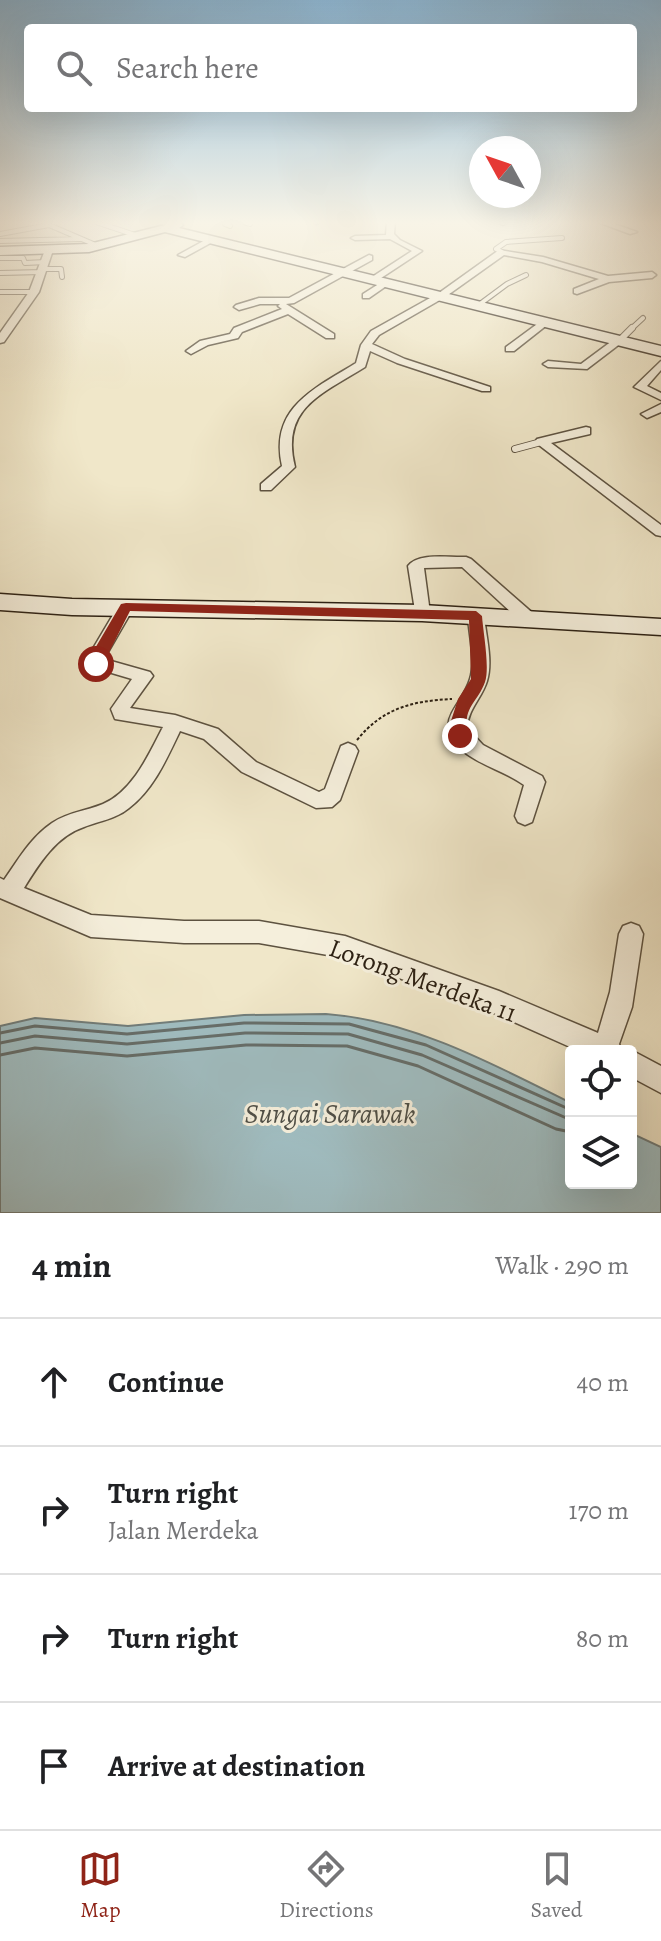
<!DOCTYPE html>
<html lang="en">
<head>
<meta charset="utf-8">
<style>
	body { margin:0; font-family:Alegreya,serif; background:#f2f2f2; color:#202124 }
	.controls { position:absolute; right:24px; bottom:24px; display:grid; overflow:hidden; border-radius:8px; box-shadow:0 8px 32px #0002 }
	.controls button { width:72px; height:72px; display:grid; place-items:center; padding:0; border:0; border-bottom:2px solid #e0e0e0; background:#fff; color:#202124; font:40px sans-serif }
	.compass { position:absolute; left:469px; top:136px; width:72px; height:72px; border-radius:50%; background:#fff; box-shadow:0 8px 32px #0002; rotate:310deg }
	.stop { position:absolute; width:24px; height:24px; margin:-18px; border:6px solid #8f2418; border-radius:50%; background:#fff }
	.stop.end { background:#8f2418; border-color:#fff; box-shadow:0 2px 8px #0008 }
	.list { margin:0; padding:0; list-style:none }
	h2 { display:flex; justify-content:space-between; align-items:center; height:104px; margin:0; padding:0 32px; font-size:34px }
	h2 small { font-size:26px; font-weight:400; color:#757577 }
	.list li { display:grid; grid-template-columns:52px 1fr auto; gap:24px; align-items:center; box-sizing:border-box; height:128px; padding:0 32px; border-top:2px solid #e0e0e0 }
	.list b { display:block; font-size:30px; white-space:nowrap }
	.list p { margin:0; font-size:26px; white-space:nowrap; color:#757577 }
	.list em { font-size:26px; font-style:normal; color:#757577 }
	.icon { flex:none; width:44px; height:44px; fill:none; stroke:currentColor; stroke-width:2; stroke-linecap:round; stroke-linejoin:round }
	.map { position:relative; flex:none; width:661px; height:1213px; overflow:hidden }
	.search { position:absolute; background:#fff; box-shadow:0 8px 32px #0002; left:24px; right:24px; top:24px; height:88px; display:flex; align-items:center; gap:20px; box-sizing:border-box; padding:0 28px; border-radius:8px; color:#757577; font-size:30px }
	.sheet { height:616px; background:#fff }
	nav { display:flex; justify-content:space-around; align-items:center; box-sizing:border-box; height:112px; border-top:2px solid #e0e0e0; background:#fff; font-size:22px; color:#757577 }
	nav a { display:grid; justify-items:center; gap:4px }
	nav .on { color:#8f2418 }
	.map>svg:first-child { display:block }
</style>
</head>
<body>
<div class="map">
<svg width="661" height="1213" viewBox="0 0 661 1213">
	<rect width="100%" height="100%" fill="#f0e7c9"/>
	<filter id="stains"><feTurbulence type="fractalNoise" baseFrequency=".0025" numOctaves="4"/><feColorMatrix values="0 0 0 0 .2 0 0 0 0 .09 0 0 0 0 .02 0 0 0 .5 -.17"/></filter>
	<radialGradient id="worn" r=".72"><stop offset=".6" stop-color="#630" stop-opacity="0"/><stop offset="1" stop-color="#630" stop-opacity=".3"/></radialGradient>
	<path fill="#a0bdc1" stroke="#727e7b" stroke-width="2" d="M326,1014C412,1020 495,1065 571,1103V1183H631V1133L661,1147V1213H0V1026L35,1018L128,1026L244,1015Z"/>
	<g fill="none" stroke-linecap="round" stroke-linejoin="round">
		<path stroke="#666e6a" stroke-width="3" d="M0,1033L35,1026L127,1034L244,1023L349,1024L426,1045L571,1110
			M0,1043L35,1036L127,1044L245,1033L348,1034L422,1055L571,1120
			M0,1055L35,1048L127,1056L246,1045L347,1046L418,1066L556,1129L571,1132"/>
		<g stroke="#5d5240" stroke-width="6">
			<path id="lane-far1" d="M93,221L138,236
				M158,221L169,224L182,221
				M241,221L250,224
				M230,226L225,224L231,221
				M0,234L49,225L98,246
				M0,241L80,239
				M502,252L496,249L506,242L562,238
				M0,258H23L25,263L46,262
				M44,269H61L62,277
				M0,273L43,272
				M0,292H34
				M480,304L507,284L526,275
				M630,330L643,318"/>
		</g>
		<g stroke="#5d5240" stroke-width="8">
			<path id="lane" d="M620,340L632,328
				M515,449L541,442"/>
		</g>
		<g stroke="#5d5240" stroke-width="3">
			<path id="street" d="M313,221H323L316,224Z
				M387,221H395L394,234L400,240L422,251L375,282L372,281V277L412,251L390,239L355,240L351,238L355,236L386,235Z
				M428,221H437L433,223Z
				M501,221H509L503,225L499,223Z
				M595,221H606L637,232L630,234Z
				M209,238L216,240L185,257L178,255Z
				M49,248L53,250L39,292L4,342L0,343V333L29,292L45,250Z
				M499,250L543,257L608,276L652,272L656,275L652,278L609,282L577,294L574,293V289L599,279L542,262L504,255L445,297L379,335L372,344L405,359L490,387V391H482L397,363L370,351L365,367C322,394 280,408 295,467L271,490H261V484L282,466C269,408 314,389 356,363L361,345L371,331L439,293Z
				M369,255L372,256V260L294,303L286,304L334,334V338H326L288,314L242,332L238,338L208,345L191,354L186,351L200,341L230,334L234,328L282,309L278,306L280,304H260L239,310L234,307L236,305L259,298H289Z
				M385,280L392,282L369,298H363V294Z
				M544,319L552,321L514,351H506V347Z
				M616,338L625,340L587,369L548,367L543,364L548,361L581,364Z
				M661,361V370L647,386L661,393V400L634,387Z
				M661,404V412L647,418L641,414Z
				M586,427L590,428V434L551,443L661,525V536L656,535L535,442L537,439Z
				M466,557L471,559L536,616L538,620L536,624H524L462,567L424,568L430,613L422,618L416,617L408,566C419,552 449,558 466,557Z
				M126,602L134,607L104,659L150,672L153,676L130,708L175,715L218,729L256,762L319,792L325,789L341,746L348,743L355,746L358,751L340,800L332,807L316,808L242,772L204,739L180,731C167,758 154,789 129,808C116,819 99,821 84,827C56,836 39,864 24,888L91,915L184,921H259L345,936L499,991L598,1033L610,992L619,934L623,926L631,923L639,926L643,934L632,1007L619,1044L622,1051H579L496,1014L345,958L259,943H184L91,937L0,898V878L4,880C18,860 31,837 52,823C68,812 86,811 103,804C133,791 149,754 163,727L115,719L111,709L132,679L88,666L85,662L120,603Z
				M476,611L484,616C486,636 493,661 487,681C482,698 468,709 467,728L483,745L542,776L545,782L532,822L525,825L518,822L515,816L524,785C505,771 481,766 463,751C430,722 462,707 470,679C476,660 469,636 468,616Z
				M631,1050L661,1066V1093L631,1077V1051H629Z"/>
		</g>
		<g stroke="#2c2013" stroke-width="3">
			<path id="secondary" d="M177,222L183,225L179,228L661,346V356L165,232L89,252L0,255V247L89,244Z
				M0,594L72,599L422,605L661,619V635L422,621L72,615L0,610Z"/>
		</g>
		<path stroke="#2c2013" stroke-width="2" stroke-dasharray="3 2" stroke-linecap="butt" d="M357,740C383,708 412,701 452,699"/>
		<use href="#lane-far1" stroke="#f5efdc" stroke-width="4"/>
		<use href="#lane" stroke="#f5efdc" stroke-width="6"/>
		<use href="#street" fill="#f5efdc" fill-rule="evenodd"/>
		<use href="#secondary" fill="#f5efdc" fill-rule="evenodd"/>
	</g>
	<linearGradient id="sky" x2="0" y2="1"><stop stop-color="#8bb8d8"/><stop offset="0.57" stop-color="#f8f4e7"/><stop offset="1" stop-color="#f8f4e7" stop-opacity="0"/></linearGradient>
	<rect width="661" height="391" fill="url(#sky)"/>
	<path fill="#8f2418" d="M126,603L476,611L482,616C483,631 490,668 485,682C477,704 463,705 467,736L460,742L452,736L450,724L458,699L471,679L469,620L130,611L101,668H91L87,662L121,604Z"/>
	<g text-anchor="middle" stroke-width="6" stroke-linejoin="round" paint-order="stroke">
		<g font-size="26" fill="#2c2013" stroke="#f5efdc">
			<text transform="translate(423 980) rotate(20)" y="9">Lorong Merdeka 11</text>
		</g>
		<g font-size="28" font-style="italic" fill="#4f4f47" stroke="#f5efdc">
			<text x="330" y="1123">Sungai Sarawak</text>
		</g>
	</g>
	<rect width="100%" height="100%" filter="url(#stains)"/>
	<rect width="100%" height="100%" fill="url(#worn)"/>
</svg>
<div class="controls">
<button><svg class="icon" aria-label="locate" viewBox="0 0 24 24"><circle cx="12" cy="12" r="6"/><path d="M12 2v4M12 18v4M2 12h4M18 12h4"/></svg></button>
<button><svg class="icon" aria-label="layers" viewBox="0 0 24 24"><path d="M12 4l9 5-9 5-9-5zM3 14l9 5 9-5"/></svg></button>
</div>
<svg class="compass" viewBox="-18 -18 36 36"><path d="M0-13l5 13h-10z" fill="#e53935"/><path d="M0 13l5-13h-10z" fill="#757577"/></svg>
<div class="stop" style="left:96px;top:664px"></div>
<div class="stop end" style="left:460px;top:736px"></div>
<div class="search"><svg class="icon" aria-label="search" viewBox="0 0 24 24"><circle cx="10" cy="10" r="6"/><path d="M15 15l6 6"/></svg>Search here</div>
</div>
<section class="sheet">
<h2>4 min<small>Walk · 290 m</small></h2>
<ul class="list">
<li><svg class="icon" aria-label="ahead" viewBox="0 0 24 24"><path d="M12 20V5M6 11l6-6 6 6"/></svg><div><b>Continue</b></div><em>40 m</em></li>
<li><svg class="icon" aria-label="right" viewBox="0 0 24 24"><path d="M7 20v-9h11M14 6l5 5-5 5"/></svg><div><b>Turn right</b><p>Jalan Merdeka</p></div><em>170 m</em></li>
<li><svg class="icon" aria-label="right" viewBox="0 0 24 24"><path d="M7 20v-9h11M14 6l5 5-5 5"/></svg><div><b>Turn right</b></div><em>80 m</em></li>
<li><svg class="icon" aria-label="arrive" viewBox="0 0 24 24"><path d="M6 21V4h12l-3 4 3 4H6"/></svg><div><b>Arrive at destination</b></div></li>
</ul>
</section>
<nav>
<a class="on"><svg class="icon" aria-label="map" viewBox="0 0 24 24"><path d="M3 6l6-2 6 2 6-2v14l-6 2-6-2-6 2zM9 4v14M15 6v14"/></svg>Map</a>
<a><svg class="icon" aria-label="directions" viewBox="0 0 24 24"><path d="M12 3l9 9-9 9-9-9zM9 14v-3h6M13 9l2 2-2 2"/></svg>Directions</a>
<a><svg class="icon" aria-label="saved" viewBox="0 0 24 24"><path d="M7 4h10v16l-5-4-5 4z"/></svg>Saved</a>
</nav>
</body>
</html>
